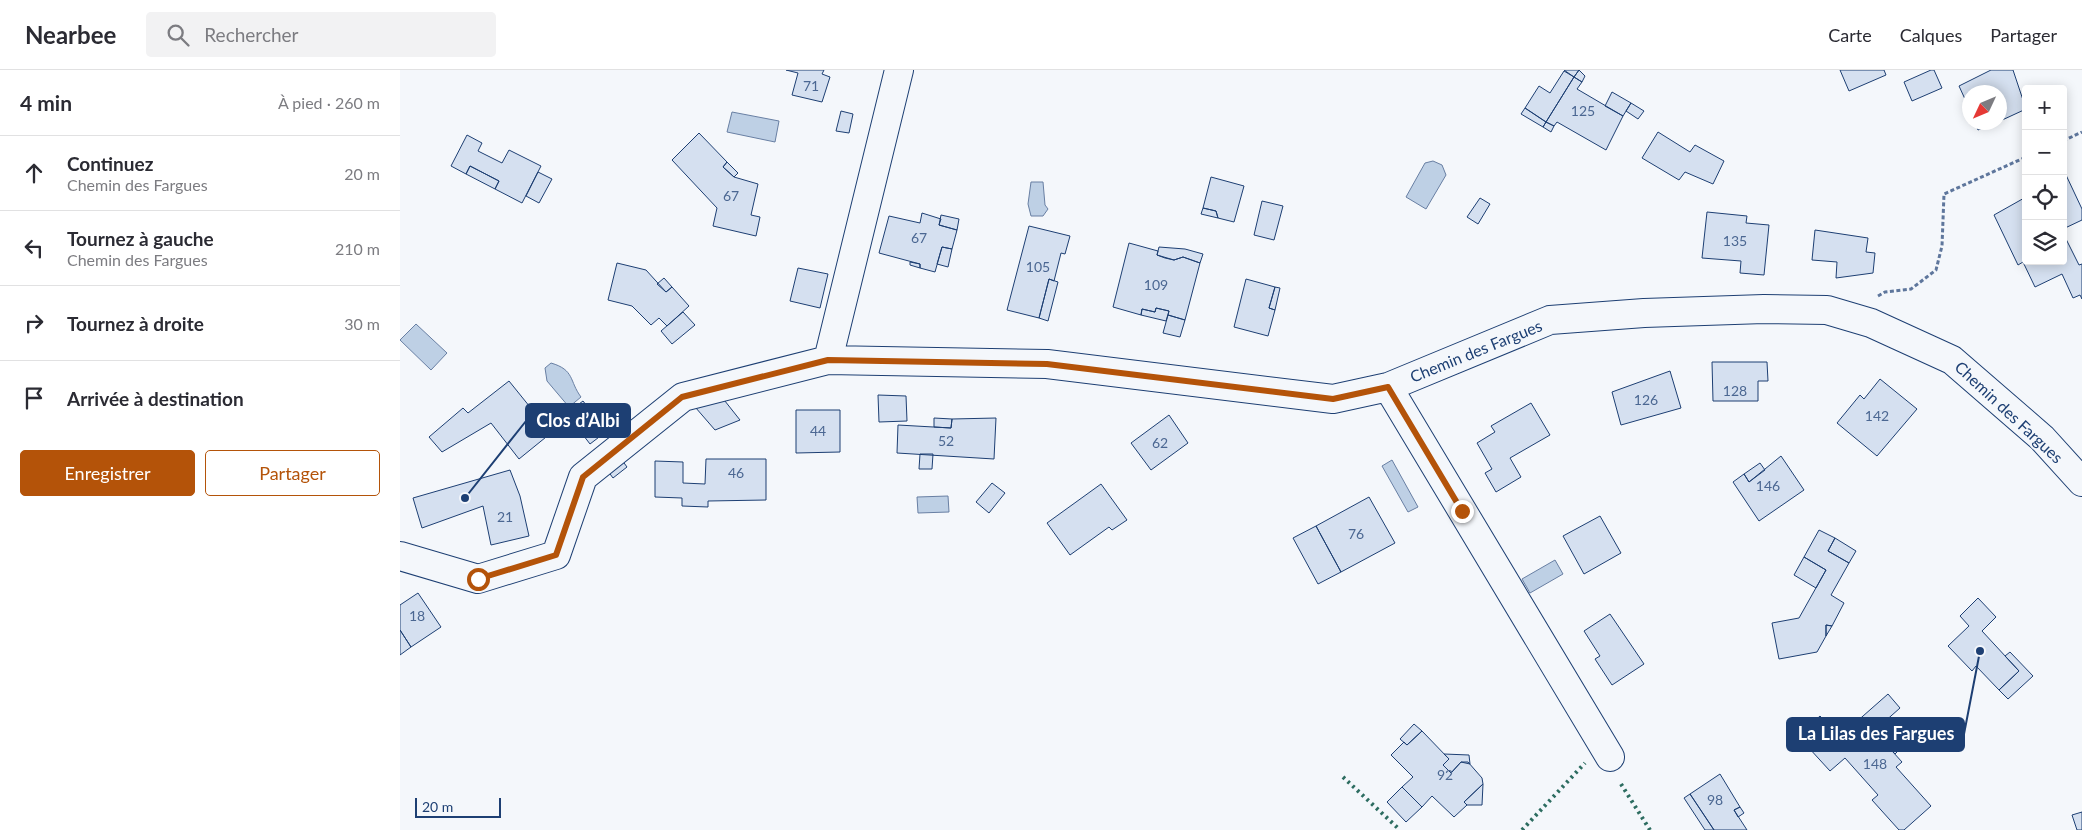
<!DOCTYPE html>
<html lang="fr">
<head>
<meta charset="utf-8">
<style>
	body { margin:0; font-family:Lato,sans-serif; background:#f2f2f3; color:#2b2b33 }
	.controls { position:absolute; right:15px; top:15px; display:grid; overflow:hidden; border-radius:5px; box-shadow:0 2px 12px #0003 }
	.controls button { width:45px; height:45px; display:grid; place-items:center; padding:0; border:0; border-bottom:1px solid #e1e1e2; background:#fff; color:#2b2b33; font:25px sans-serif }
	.compass { position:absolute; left:1562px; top:15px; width:45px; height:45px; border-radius:50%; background:#fff; box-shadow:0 2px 12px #0003; rotate:226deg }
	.scale { position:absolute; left:15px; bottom:12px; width:86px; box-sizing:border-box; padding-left:5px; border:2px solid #1d3f73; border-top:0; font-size:14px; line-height:18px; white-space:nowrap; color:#1d3f73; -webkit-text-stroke:4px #f4f7fb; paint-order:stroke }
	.stop { position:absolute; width:15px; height:15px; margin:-11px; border:4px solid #b45309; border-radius:50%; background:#fff }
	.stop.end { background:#b45309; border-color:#fff; box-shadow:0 1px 5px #0008 }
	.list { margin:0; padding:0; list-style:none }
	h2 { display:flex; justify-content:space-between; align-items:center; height:65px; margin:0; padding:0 20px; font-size:21px }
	h2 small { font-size:16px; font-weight:400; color:#7c7c81 }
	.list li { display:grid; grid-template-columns:32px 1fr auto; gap:15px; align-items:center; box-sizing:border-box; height:75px; padding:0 20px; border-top:1px solid #e1e1e2 }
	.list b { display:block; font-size:19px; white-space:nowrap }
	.list p { margin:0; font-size:16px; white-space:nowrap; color:#7c7c81 }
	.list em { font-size:16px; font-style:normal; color:#7c7c81 }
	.actions { display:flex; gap:10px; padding:15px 20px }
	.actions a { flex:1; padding:11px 0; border:1px solid #b45309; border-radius:5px; text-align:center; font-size:18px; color:#b45309 }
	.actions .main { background:#b45309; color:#fff }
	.icon { flex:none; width:28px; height:28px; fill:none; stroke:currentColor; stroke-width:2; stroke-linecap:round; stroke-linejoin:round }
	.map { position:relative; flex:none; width:1682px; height:760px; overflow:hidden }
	header { display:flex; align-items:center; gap:30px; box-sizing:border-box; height:70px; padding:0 25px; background:#fff; border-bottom:1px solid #e1e1e2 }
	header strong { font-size:24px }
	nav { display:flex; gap:28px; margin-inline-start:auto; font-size:18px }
	.search { width:350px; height:45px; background:#f2f2f3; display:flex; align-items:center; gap:12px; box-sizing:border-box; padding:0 18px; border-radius:5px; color:#7c7c81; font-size:19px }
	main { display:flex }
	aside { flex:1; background:#fff }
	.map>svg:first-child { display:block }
</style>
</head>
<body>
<header>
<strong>Nearbee</strong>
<div class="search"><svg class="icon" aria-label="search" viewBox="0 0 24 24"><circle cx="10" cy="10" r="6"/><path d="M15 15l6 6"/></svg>Rechercher</div>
<nav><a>Carte</a><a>Calques</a><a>Partager</a></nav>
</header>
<main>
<aside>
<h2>4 min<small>À pied · 260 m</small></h2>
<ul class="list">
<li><svg class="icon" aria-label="ahead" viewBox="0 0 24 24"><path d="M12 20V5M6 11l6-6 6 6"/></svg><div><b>Continuez</b><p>Chemin des Fargues</p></div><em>20 m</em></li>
<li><svg class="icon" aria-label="left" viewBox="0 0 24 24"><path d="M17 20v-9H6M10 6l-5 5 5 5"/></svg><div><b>Tournez à gauche</b><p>Chemin des Fargues</p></div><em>210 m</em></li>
<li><svg class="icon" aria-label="right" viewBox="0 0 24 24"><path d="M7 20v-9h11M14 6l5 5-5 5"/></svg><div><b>Tournez à droite</b></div><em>30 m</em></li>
<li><svg class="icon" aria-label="arrive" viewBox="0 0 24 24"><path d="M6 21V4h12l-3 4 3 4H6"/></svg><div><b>Arrivée à destination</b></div></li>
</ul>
<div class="actions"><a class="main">Enregistrer</a><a>Partager</a></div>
</aside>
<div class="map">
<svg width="1682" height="760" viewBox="0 0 1682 760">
	<rect width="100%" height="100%" fill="#f4f7fb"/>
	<path fill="#bed0e5" stroke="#687fa3" d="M332,42L379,51L375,72L327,62Z
		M1033,91L1042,95L1046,105L1026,139L1006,127L1025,93Z
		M631,112H643L645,135L648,139L643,146H631L628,134Z
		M16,254L47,283L31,300L0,270Z
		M151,293C175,300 169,311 181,327L169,337L147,311L145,298Z
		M992,390L1018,437L1008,442L982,396Z
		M548,426L549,442L518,443L517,427Z
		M1155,490L1163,504L1130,523L1122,509Z"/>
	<path fill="#d5e0f0" stroke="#1d3f73" d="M386,0H424L422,4L430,7L422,32L392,25L398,3Z
		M1164,0H1179L1174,7Z
		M1179,0L1185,6L1182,12L1174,7Z
		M1440,0H1484L1486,5L1449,21Z
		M1531,0H1534L1542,18L1512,31L1504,12Z
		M1591,0H1613L1626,39L1600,51V22H1570V40L1559,16Z
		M1164,1L1174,7L1146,52L1125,38L1139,16L1150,23Z
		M1174,7L1182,12L1177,19L1223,46L1206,80L1157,52L1154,56L1146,52Z
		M1212,22L1231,33L1223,46L1205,36Z
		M1231,33L1244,41L1238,49L1226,41Z
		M1125,38L1146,52L1143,57L1121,44Z
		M441,41L453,44L449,63L436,61Z
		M1146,52L1154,56L1151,62L1143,57Z
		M1575,52H1596L1578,60Z
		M1258,62L1290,82L1295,75L1324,91L1313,114L1285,102L1279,110L1242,88Z
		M299,63L327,92L323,97L334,107L358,114L351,145L360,147L356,166L313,156L317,138L272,90Z
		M67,65L82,73L78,81L102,93L109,80L141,96L122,133L95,119L99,111L70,96L66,104L51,96Z
		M327,92L338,103L334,107L323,97Z
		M70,96L99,111L95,119L66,104Z
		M138,102L152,109L139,133L126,126Z
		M1666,105L1682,139V150L1663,159V107Z
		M811,107L844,116L834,152L818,148L816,141L803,138Z
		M1626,127V191H1663V163L1679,195L1682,194V229L1680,225L1673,228L1662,204L1635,217L1623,192L1618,195L1594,145Z
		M1080,128L1090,134L1078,154L1067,147Z
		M862,131L883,136L874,170L854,165Z
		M803,138L816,141L818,148L801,144Z
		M1307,142L1347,146L1346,153L1369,155L1364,205L1340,203L1341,191L1302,188Z
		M522,143L541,149L539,155L557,160L552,179L542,177L535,202L520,198V194L479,183L489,146L520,153Z
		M541,145L559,149L557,160L539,155Z
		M629,156L670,166L665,184L661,183L654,211L649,209L639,248L607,240Z
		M1415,160L1468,168L1466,182L1475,183L1473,203L1436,208L1437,192L1412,190Z
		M729,173L758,181L757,185L765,188L774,190L783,187L800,193L785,250L768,245L769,241L756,238L755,242L742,239L741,245L713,237Z
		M542,177L552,179L548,197L537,194Z
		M759,177L785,179L803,184L800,193L783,187L774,190L757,185Z
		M510,192L520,194V198L510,195Z
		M217,193L246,200L266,222L272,217L289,236L267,256L259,248L251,255L232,236L208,230Z
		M398,198L428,204L420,238L390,231Z
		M264,208L272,217L266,222L257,214Z
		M649,209L658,212L648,251L639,248Z
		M846,209L875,217L869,238L875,240L868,266L834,257Z
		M875,217L880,218L875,240L869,238Z
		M756,238L769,241L766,251L741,245L742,239L755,242Z
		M283,242L295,255L272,274L261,261Z
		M768,245L785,250L780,267L763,263Z
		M1312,292H1367L1368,311H1358V331H1313Z
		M1270,301L1281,338L1221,355L1212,322Z
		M1480,309L1517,339L1477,386L1437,353L1460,325L1464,329Z
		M109,311L151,363L119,389L91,353L42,382L29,367L63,338L68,343Z
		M317,321L340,350L315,360L289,330Z
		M478,325L506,326L507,351L479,352Z
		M183,331L193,344L177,357L168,346L171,340Z
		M1131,333L1150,365L1110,388L1121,407L1096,422L1085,403L1092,399L1077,373L1095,362L1091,356Z
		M396,340H440V382L396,383Z
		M193,344L207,361L190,374L177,357Z
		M769,345L788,373L751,400L731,373Z
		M534,348L552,349L551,358L534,357Z
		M596,348L594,389L497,383L498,355L551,358L552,349Z
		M216,382L227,397L213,408L202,393Z
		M520,384H533L532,399H519Z
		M1381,386L1404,420L1359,451L1333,412L1344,404L1349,412Z
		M306,389H366V430L308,431V437L282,436V428L255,427V391L283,392V413L305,414Z
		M1360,393L1365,400L1349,412L1344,404Z
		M110,400L120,426L129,466L91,475L83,436L22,458L13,428Z
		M592,413L605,423L589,443L576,432Z
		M701,414L727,450L712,460L709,457L670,485L647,453Z
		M969,427L995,473L941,502L916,456Z
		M1200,446L1221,483L1184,504L1163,466Z
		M916,456L941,502L918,514L893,468Z
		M1419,460L1435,468L1428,481L1449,493L1431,525L1444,533L1432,556L1426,555V566L1417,582L1379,589L1372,553L1399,548L1426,500L1404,487Z
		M1435,468L1456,481L1449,493L1428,481Z
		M1404,487L1426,500L1416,518L1394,505Z
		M18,523L41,557L11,577L0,560V535Z
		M1578,528L1596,547L1582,561L1619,601L1599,620L1576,596L1572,601L1548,576L1569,556L1560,546Z
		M1210,544L1244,594L1212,615L1195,589L1200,586L1184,561Z
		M1426,555L1432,556L1426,566Z
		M0,560L11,577L0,585Z
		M1610,582L1633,606L1608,629L1599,620L1619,601L1605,586Z
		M1488,624L1500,638L1474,661L1502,692L1496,697L1531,736L1504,760H1499L1472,730L1478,725L1445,688L1430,701L1398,666L1420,646L1428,654L1435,648L1446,661Z
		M1489,648L1508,671L1495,684L1474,661Z
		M1014,654L1022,661L1007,675L1000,669Z
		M1022,661L1049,689L1043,695L1051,703L1061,692H1068L1082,708L1083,714L1064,732L1067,735L1054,747L1032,726L1022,737L1002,717L1013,707L991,685L1004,672L1007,675Z
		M1044,684L1069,685L1070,694L1061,692L1051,703L1043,695L1049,689Z
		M1320,704L1340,737L1334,740L1347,760H1314L1290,724Z
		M1083,714L1082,735H1067L1064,732Z
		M1002,717L1022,737L1006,752L987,732Z
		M1290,724L1314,760H1305L1284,728Z
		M1340,737L1344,743L1338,747L1334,740Z
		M1682,742V760H1677L1672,745Z"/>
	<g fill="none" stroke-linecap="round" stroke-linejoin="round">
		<g stroke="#1d3f73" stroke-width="30">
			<path id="minor" d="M428,290L499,0
				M988,317L1210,687
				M0,486L78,509L156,485L183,407L283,327L428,290L647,294L933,329L988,317L1150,250L1244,243L1364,239L1427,240L1471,253L1552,290L1642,368L1682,412"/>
		</g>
		<path stroke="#5e769c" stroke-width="3" stroke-dasharray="4 2.5" stroke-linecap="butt" d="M1663,71L1682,62
			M1478,226L1485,222L1511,219L1536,200L1542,176L1544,124L1626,87"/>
		<use href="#minor" stroke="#f4f7fb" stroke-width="28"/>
		<path stroke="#2c6c60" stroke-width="4" stroke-dasharray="2.5 4" stroke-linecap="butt" d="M943,707L1000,760
			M1221,714L1250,760
			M1122,760L1185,693"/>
	</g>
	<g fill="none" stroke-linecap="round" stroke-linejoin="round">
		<path stroke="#b45309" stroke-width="6" d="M78,509L156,485L183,407L282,327L428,290L647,294L933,329L988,317L1062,441"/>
	</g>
	<g text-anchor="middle" stroke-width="4" stroke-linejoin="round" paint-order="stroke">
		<g font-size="14" fill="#4b6792">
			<text x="411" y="21">71</text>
			<text x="1183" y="46">125</text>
			<text x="331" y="131">67</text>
			<text x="519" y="173">67</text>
			<text x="1335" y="176">135</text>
			<text x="638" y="202">105</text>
			<text x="756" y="220">109</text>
			<text x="1335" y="326">128</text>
			<text x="1246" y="335">126</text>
			<text x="1477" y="351">142</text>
			<text x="418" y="366">44</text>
			<text x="546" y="376">52</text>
			<text x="760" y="378">62</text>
			<text x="336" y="408">46</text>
			<text x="1368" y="421">146</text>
			<text x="105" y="452">21</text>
			<text x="956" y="469">76</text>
			<text x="17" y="551">18</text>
			<text x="1475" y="699">148</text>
			<text x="1045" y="710">92</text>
			<text x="1315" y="735">98</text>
		</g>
		<g font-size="16" fill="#1d3f73" stroke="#f4f7fb">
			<text transform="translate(1076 281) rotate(-22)" y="6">Chemin des Fargues</text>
			<text transform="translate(1609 342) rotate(43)" y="6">Chemin des Fargues</text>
		</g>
	</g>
	<path fill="none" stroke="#1d3f73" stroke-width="2" d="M65 428L126 351M1580 581L1564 664"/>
	<g fill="#1d3f73" stroke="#f4f7fb" stroke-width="2">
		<circle cx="65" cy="428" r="5"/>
		<circle cx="1580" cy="581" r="5"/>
	</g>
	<g fill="#1d3f73" stroke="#1d3f73" stroke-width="2">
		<rect x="126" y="334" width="104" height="33" rx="5"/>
		<rect x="1387" y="648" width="177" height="33" rx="5"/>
	</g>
	<g font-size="18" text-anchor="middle" font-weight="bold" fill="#fff">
		<text x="178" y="357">Clos d’Albi</text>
		<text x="1476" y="670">La Lilas des Fargues</text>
	</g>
</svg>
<div class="controls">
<button>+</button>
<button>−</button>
<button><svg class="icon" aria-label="locate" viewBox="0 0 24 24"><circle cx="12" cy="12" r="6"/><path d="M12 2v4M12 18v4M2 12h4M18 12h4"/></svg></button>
<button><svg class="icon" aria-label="layers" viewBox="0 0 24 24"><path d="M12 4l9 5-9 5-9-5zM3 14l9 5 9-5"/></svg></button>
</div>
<svg class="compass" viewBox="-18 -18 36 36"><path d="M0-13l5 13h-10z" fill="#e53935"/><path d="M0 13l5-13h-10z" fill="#7c7c81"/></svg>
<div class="scale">20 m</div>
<div class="stop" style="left:78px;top:509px"></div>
<div class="stop end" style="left:1062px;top:441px"></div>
</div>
</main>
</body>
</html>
